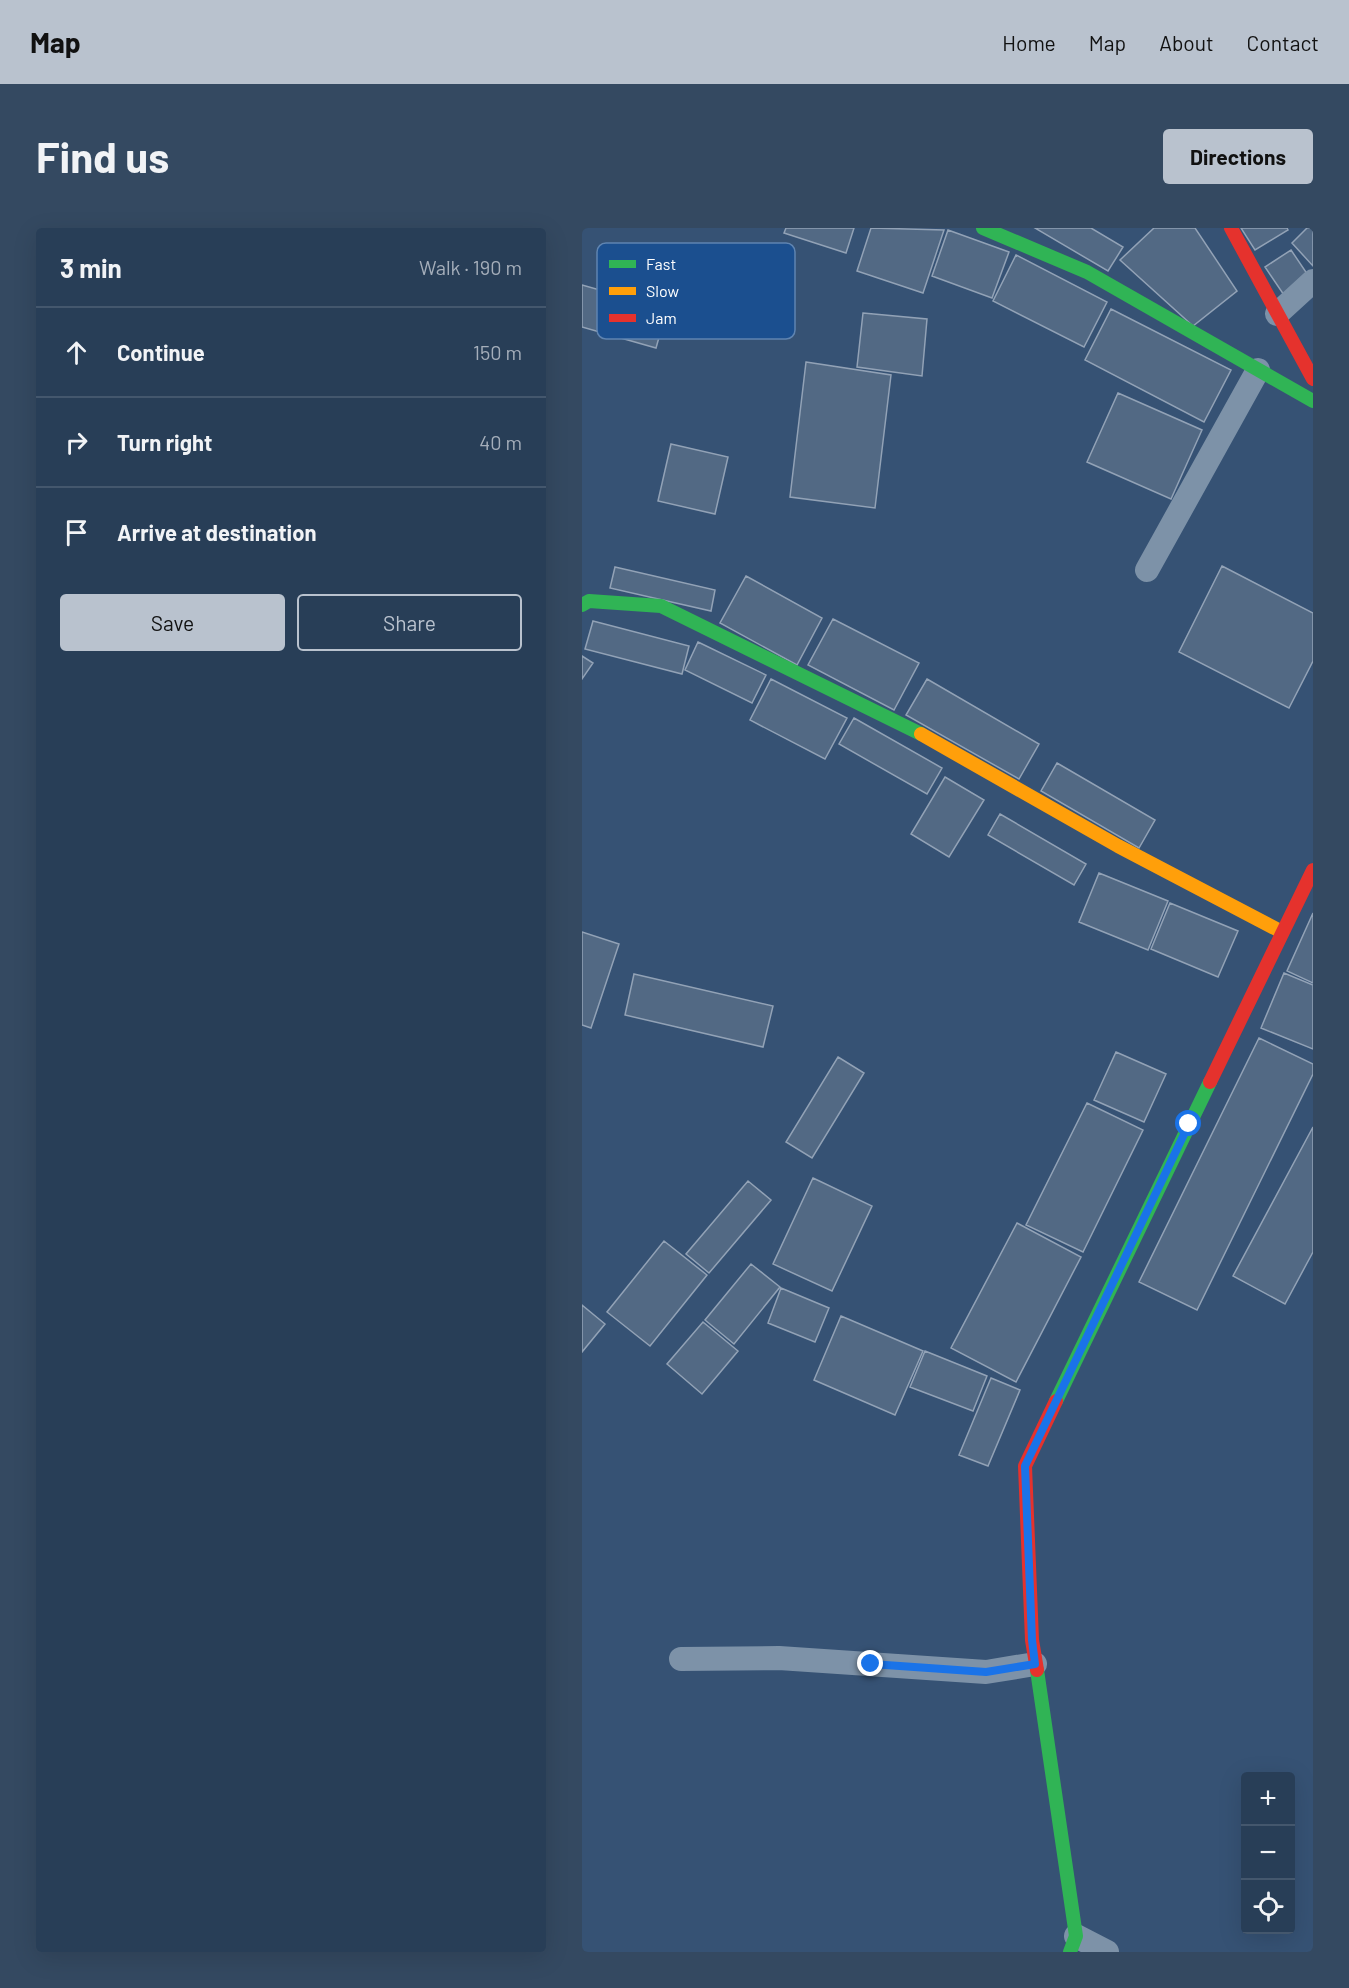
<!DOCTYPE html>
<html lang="en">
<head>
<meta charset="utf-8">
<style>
	body { margin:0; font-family:Barlow,sans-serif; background:#344961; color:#f1f3f6 }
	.controls { position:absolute; right:18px; bottom:18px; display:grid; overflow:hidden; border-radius:6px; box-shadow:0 6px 24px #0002 }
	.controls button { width:54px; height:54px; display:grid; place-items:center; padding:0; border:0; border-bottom:2px solid #44576d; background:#283e57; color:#f1f3f6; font:30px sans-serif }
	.stop { position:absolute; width:18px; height:18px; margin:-14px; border:4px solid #1a73e8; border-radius:50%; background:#fff }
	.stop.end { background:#1a73e8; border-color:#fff; box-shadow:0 2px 6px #0008 }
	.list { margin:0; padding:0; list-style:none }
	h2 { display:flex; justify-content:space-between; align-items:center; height:78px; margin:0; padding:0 24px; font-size:26px }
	h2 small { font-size:20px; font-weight:400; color:#a5aeba }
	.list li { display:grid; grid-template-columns:39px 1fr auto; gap:18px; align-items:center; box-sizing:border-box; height:90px; padding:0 24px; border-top:2px solid #44576d }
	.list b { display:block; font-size:22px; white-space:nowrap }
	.list em { font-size:20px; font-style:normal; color:#a5aeba }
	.actions { display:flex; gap:12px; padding:18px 24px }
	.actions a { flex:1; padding:14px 0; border:2px solid #b9c2ce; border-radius:6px; text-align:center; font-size:21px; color:#b9c2ce }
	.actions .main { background:#b9c2ce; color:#111 }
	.icon { flex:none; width:33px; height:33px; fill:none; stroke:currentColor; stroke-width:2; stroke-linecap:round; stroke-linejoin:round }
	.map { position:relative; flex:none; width:731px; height:1724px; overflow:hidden; border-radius:6px }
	header { display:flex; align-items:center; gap:36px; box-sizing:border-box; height:84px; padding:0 30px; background:#b9c2ce; color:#111 }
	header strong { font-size:28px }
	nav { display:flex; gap:33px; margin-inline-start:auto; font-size:21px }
	.intro { display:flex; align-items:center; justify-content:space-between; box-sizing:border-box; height:144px; padding:0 36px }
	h1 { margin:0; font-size:42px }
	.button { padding:15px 27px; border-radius:6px; background:#b9c2ce; color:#111; font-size:21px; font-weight:700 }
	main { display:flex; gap:36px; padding:0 36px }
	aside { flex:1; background:#283e57; border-radius:6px; box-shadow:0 6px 24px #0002 }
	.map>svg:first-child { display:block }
</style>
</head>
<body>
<header>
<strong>Map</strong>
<nav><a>Home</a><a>Map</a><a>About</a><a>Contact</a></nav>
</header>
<div class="intro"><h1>Find us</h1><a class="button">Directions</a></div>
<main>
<aside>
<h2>3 min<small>Walk · 190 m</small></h2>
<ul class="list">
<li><svg class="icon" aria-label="ahead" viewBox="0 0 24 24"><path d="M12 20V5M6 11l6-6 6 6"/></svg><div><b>Continue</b></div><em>150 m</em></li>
<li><svg class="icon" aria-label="right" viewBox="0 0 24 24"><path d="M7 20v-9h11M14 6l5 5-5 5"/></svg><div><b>Turn right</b></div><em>40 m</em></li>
<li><svg class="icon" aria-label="arrive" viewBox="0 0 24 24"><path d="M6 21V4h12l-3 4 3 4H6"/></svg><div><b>Arrive at destination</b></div></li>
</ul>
<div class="actions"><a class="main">Save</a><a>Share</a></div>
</aside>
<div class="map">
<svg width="731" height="1724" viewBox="0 0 731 1724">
	<rect width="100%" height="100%" fill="#365274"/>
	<path fill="#526984" stroke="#92a2b6" stroke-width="1.5" d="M204,0H272L264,25L202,5Z
		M289,0L362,2L341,65L275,43Z
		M453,0H509L541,19L526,43Z
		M572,0H613L655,63L611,98L538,32Z
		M659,0H705L706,2L673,22Z
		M725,0H731V38L710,15Z
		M366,2L427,24L410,70L350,48Z
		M709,22L730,53L704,70L683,39Z
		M434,27L525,74L502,119L411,73Z
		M0,57L85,81L74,120L0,99Z
		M529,81L649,142L622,194L503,132Z
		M281,85L345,91L340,148L275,139Z
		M224,134L309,147L293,280L208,269Z
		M536,165L620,202L589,271L505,234Z
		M89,216L146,229L133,286L76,273Z
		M640,338L731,385V433L707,480L597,424Z
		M33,339L133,362L129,383L28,360Z
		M164,348L240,390L215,437L138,395Z
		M251,391L337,435L312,482L226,437Z
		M11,393L107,418L100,446L3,421Z
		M116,414L184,447L170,475L103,442Z
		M0,428L11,435L0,451Z
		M189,451L265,490L243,531L168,492Z
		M345,451L457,516L437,551L324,487Z
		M272,490L360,540L345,566L257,516Z
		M475,535L573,592L557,620L459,563Z
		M363,549L402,572L367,629L329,606Z
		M418,586L504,636L492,657L406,607Z
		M517,645L586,673L566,722L497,694Z
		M588,675L656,703L636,749L569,721Z
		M731,685V755L705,743Z
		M0,704L37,716L9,800L0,797Z
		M702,745L731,757V821L679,800Z
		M52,746L191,778L181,819L43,787Z
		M677,810L731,836V846L615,1082L557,1054Z
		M534,824L584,846L562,894L512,872Z
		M256,829L282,845L230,930L204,914Z
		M505,875L561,902L501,1024L444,997Z
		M731,899V1024L703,1076L651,1048Z
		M231,950L290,978L250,1063L191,1036Z
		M166,953L189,972L127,1045L104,1026Z
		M435,995L499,1029L434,1154L369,1120Z
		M82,1013L125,1047L68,1118L25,1084Z
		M169,1036L198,1059L152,1116L123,1092Z
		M199,1060L247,1080L233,1114L186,1095Z
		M0,1077L23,1096L0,1124Z
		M259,1088L341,1123L313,1187L232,1152Z
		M121,1094L156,1123L120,1166L85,1136Z
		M343,1123L405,1148L391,1183L328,1159Z
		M409,1150L438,1162L406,1238L377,1227Z"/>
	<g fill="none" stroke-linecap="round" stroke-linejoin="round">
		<path stroke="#7d92a8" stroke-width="24" d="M695,86L731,53
			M565,342L676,142
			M99,1431L197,1430L404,1444L453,1436
			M494,1708L525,1724"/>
		<path stroke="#30b455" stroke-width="14" d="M401,0L505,44L731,173
			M0,377L7,373L79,378L339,506
			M474,1173L628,854
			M455,1442L494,1708L488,1724"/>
		<path stroke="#ff9f0a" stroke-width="14" d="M339,506L536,618L700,704"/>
		<path stroke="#e5322d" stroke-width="14" d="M649,0L731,151
			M628,854L731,642
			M455,1442L450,1412L443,1238L474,1173"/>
	</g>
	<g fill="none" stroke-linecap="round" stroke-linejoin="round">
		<path stroke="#1a73e8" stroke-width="8" d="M289,1436L404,1444L453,1436L450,1412L443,1238L607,896"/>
	</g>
	<rect x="15" y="15" width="198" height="96" rx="9" fill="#1b4f8f" stroke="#5f84b1" stroke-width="1.5"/>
	<rect x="27" y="32" width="27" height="8" fill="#30b455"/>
	<rect x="27" y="59" width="27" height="8" fill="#ff9f0a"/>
	<rect x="27" y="86" width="27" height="8" fill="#e5322d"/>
	<g font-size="16" fill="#fff">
		<text x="64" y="42">Fast</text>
		<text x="64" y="69">Slow</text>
		<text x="64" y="96">Jam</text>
	</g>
</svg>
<div class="controls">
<button>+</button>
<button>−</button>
<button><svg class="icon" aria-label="locate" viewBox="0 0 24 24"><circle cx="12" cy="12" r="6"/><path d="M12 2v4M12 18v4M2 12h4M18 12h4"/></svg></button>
</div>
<div class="stop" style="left:607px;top:896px"></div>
<div class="stop end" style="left:289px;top:1436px"></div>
</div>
</main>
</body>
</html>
